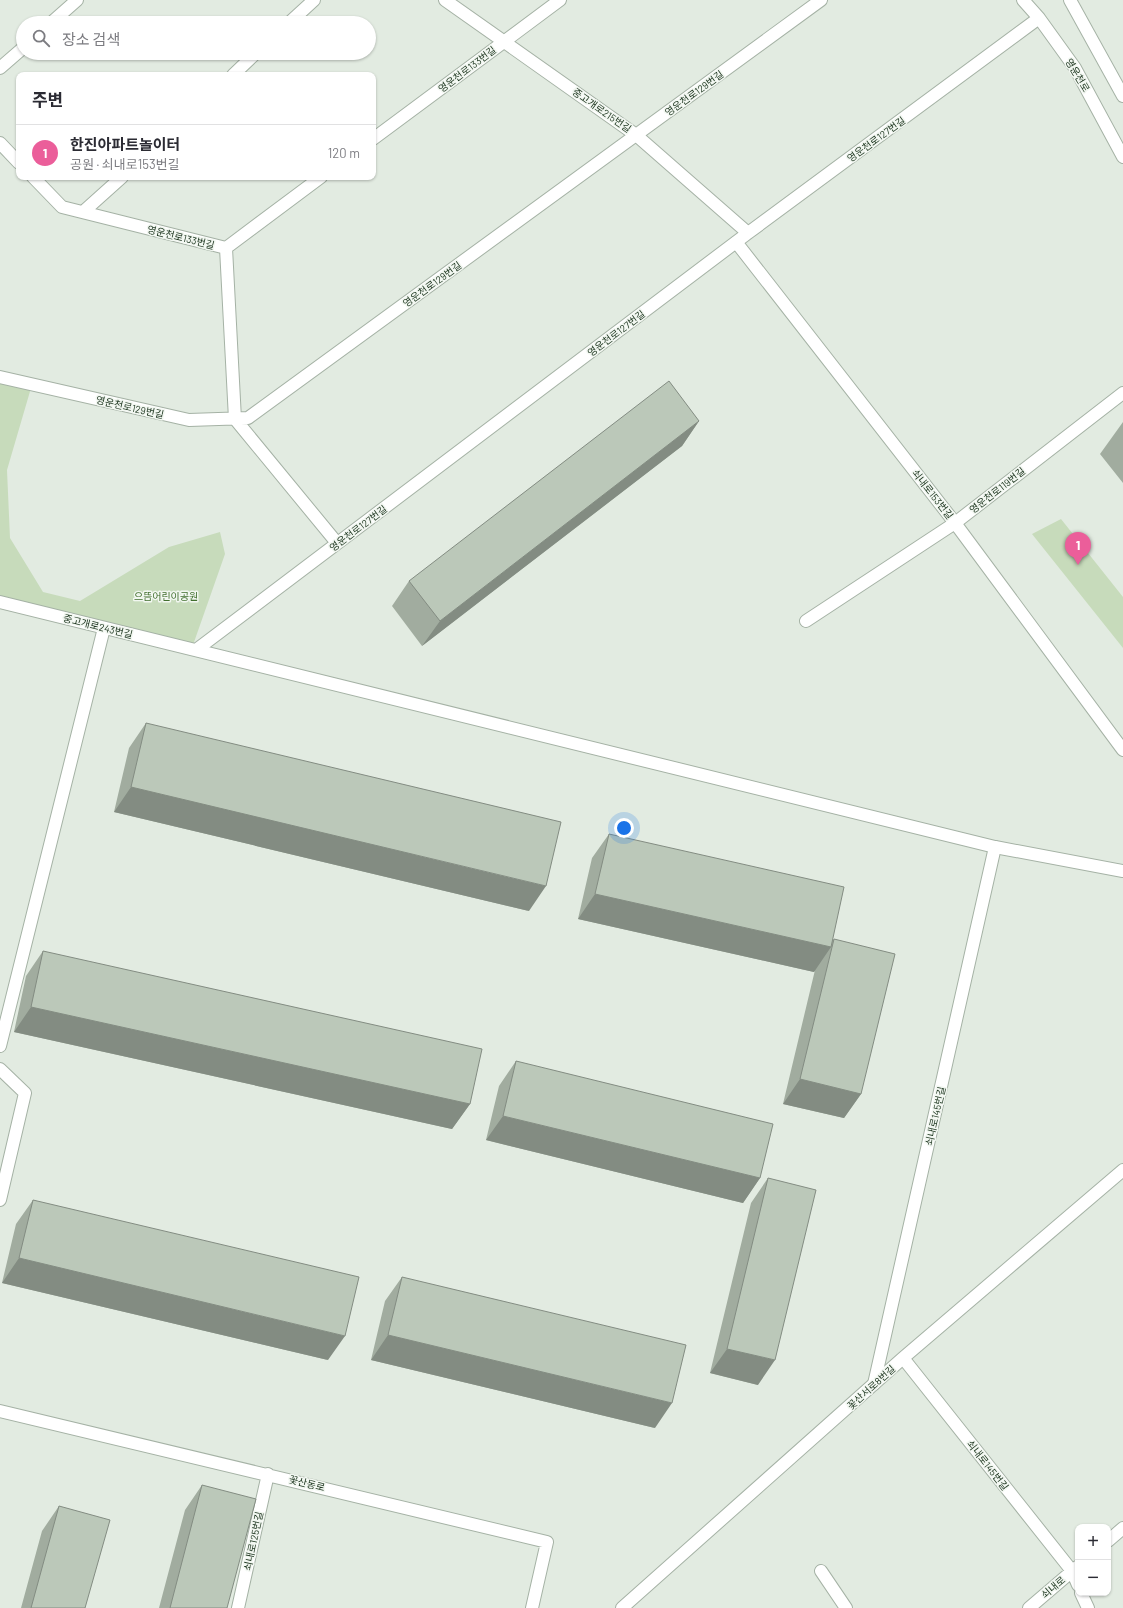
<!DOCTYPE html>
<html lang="ko">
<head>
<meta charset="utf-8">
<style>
	body { margin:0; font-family:Barlow,"Noto Sans KR",sans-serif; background:#f7f7f7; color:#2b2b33 }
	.controls { position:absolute; right:12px; bottom:12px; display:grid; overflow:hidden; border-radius:8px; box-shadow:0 1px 3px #0004 }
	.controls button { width:36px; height:36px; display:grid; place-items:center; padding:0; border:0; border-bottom:1px solid #e1e1e2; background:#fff; color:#2b2b33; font:20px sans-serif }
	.you { position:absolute; left:624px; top:828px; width:14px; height:14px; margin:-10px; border:3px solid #fff; border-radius:50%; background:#1a73e8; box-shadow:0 0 0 6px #1a73e833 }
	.badge { display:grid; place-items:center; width:26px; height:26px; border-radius:50%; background:#eb5e9a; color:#fff; font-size:13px; font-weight:700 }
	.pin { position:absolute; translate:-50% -33px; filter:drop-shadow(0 1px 2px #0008) }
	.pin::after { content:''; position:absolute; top:21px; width:14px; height:12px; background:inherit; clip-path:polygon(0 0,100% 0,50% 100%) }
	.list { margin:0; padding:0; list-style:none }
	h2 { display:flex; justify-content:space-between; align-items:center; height:52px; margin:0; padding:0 16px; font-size:17px }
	h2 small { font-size:13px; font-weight:400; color:#7c7c81 }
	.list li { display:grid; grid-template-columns:26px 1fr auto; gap:12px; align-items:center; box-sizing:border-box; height:56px; padding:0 16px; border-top:1px solid #e1e1e2 }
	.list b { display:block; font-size:15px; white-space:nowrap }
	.list p { margin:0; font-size:13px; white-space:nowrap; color:#7c7c81 }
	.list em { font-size:13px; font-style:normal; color:#7c7c81 }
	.icon { flex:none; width:22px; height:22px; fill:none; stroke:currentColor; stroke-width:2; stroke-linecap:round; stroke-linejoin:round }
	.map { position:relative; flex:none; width:1123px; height:1608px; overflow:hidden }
	.search { position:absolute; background:#fff; box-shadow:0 1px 3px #0004; left:16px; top:16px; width:360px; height:44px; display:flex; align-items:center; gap:10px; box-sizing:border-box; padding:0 14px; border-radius:22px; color:#7c7c81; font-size:15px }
	.panel { position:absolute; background:#fff; box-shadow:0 1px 3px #0004; left:16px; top:72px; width:360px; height:108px; border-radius:8px }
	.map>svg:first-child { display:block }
</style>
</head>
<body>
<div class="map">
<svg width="1123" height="1608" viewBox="0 0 1123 1608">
	<rect width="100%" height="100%" fill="#e2ebe1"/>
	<path fill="#c7dbbb" d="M0,381L31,388L7,470L10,538L43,592L80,601L169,547L220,532L225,554L193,645L0,600Z
		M1061,519L1123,597V648L1032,534Z"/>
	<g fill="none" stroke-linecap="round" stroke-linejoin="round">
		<g stroke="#a5b2a5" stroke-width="14">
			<path id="service" d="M0,1046L104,628
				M0,1069L25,1093L0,1200
				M874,1384L995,847
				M821,1571L846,1608"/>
		</g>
		<g stroke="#a5b2a5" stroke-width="14">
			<path id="pedestrian" d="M1070,0L1123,96"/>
		</g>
		<g stroke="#a5b2a5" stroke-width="14">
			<path id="minor" d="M445,0L636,135L748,233
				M1023,0L1039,18L1075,68L1123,157
				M51,23L77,0
				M289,23L314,0
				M0,68L23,48
				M233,75L256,53
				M373,139L560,0
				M0,143L19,163
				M33,177L62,207L226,248L321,177
				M83,212L122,177
				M736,242L955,523L1123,750
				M226,248L235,419L337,543
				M0,377L189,420L248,418L821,0
				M0,602L995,847L1123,871
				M806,621L955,523L1123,393
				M196,650L748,233L1039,18
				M903,1358L1072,1571L1078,1585
				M0,1411L547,1542L532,1608
				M1108,1541L1123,1528
				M1081,1593L1088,1608
				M238,1608L268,1474
				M622,1608L903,1358L1123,1170
				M1029,1608L1077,1567"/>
		</g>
		<use href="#service" stroke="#fff" stroke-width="12"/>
		<use href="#pedestrian" stroke="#fff" stroke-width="12"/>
		<use href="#minor" stroke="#fff" stroke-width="12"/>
	</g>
	<path fill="#a1ac9f" d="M699,421L682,446L422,646L392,606L409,581Z
		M1123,422V483L1100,454Z
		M146,723L529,911L114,812L129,748Z
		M609,834L832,941L834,939L861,1094L844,1118L783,1104L815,970L814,972L578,919L592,858Z
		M43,951L470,1104L452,1129L14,1032L26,976Z
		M516,1061L760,1178L743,1203L486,1140L499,1086Z
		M768,1178L758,1385L710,1373L751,1203Z
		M33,1200L328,1360L2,1283L16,1224Z
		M402,1277L655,1428L371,1360L385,1301Z
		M202,1485L227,1608H159L185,1510Z
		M59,1506L85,1608H21L42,1531Z"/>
	<path fill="#838c82" d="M699,421L682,446L422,646L440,621Z
		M131,787L546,886L529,911L114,812Z
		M595,894L831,947L814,972L578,919Z
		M31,1007L470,1104L452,1129L14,1032Z
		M800,1079L861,1094L844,1118L783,1104Z
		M503,1116L760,1178L743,1203L486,1140Z
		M19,1258L345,1336L328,1360L2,1283Z
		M388,1335L672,1403L655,1428L371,1360Z
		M727,1349L775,1360L758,1385L710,1373Z"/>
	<path fill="#bbc8b9" stroke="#838c82" d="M669,381L699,421L440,621L409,581Z
		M146,723L561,822L546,886L131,787Z
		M609,834L844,887L831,947L595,894Z
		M834,939L895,954L861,1094L800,1079Z
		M43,951L482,1049L470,1104L31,1007Z
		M516,1061L773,1124L760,1178L503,1116Z
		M768,1178L816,1190L775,1360L727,1349Z
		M33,1200L359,1277L345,1336L19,1258Z
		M402,1277L686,1345L672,1403L388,1335Z
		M202,1485L256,1499L227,1608H170Z
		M59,1506L110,1520L85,1608H31Z"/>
	<g text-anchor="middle" stroke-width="3" stroke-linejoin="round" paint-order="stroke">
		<g font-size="10" fill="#223a24" stroke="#f2f7f1">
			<text transform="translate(467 69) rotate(-37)" y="4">영운천로133번길</text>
			<text transform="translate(1078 75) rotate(59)" y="4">영운천로</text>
			<text transform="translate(694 93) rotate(-36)" y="4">영운천로129번길</text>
			<text transform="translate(602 110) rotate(35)" y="4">중고개로215번길</text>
			<text transform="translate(876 139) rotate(-36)" y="4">영운천로127번길</text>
			<text transform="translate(181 237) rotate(14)" y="4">영운천로133번길</text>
			<text transform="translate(432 284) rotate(-36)" y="4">영운천로129번길</text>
			<text transform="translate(616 333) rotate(-37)" y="4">영운천로127번길</text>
			<text transform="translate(130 407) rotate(13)" y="4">영운천로129번길</text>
			<text transform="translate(997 490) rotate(-38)" y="4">영운천로119번길</text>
			<text transform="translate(933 494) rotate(52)" y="4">쇠내로153번길</text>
			<text transform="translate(358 528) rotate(-37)" y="4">영운천로127번길</text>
			<text transform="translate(98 626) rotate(14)" y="4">중고개로243번길</text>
			<text transform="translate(935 1116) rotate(-77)" y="4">쇠내로145번길</text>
			<text transform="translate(871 1387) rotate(-42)" y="4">꽃산서로8번길</text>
			<text transform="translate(988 1465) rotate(52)" y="4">쇠내로145번길</text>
			<text transform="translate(307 1483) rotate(14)" y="4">꽃산동로</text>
			<text transform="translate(253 1541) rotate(-78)" y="4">쇠내로125번길</text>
			<text transform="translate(1053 1587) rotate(-40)" y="4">쇠내로</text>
		</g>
		<g font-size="10" fill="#416f2e" stroke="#f2f7f1">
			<text x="166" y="600">으뜸어린이공원</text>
		</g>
	</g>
</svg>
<div class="controls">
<button>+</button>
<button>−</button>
</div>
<div class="you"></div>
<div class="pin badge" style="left:1078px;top:565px">1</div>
<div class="search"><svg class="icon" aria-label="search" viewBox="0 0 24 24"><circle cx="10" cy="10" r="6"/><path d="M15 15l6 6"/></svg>장소 검색</div>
<section class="panel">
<h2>주변<small></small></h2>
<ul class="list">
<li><span class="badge">1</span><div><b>한진아파트놀이터</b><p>공원 · 쇠내로153번길</p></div><em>120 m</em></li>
</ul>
</section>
</div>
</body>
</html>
